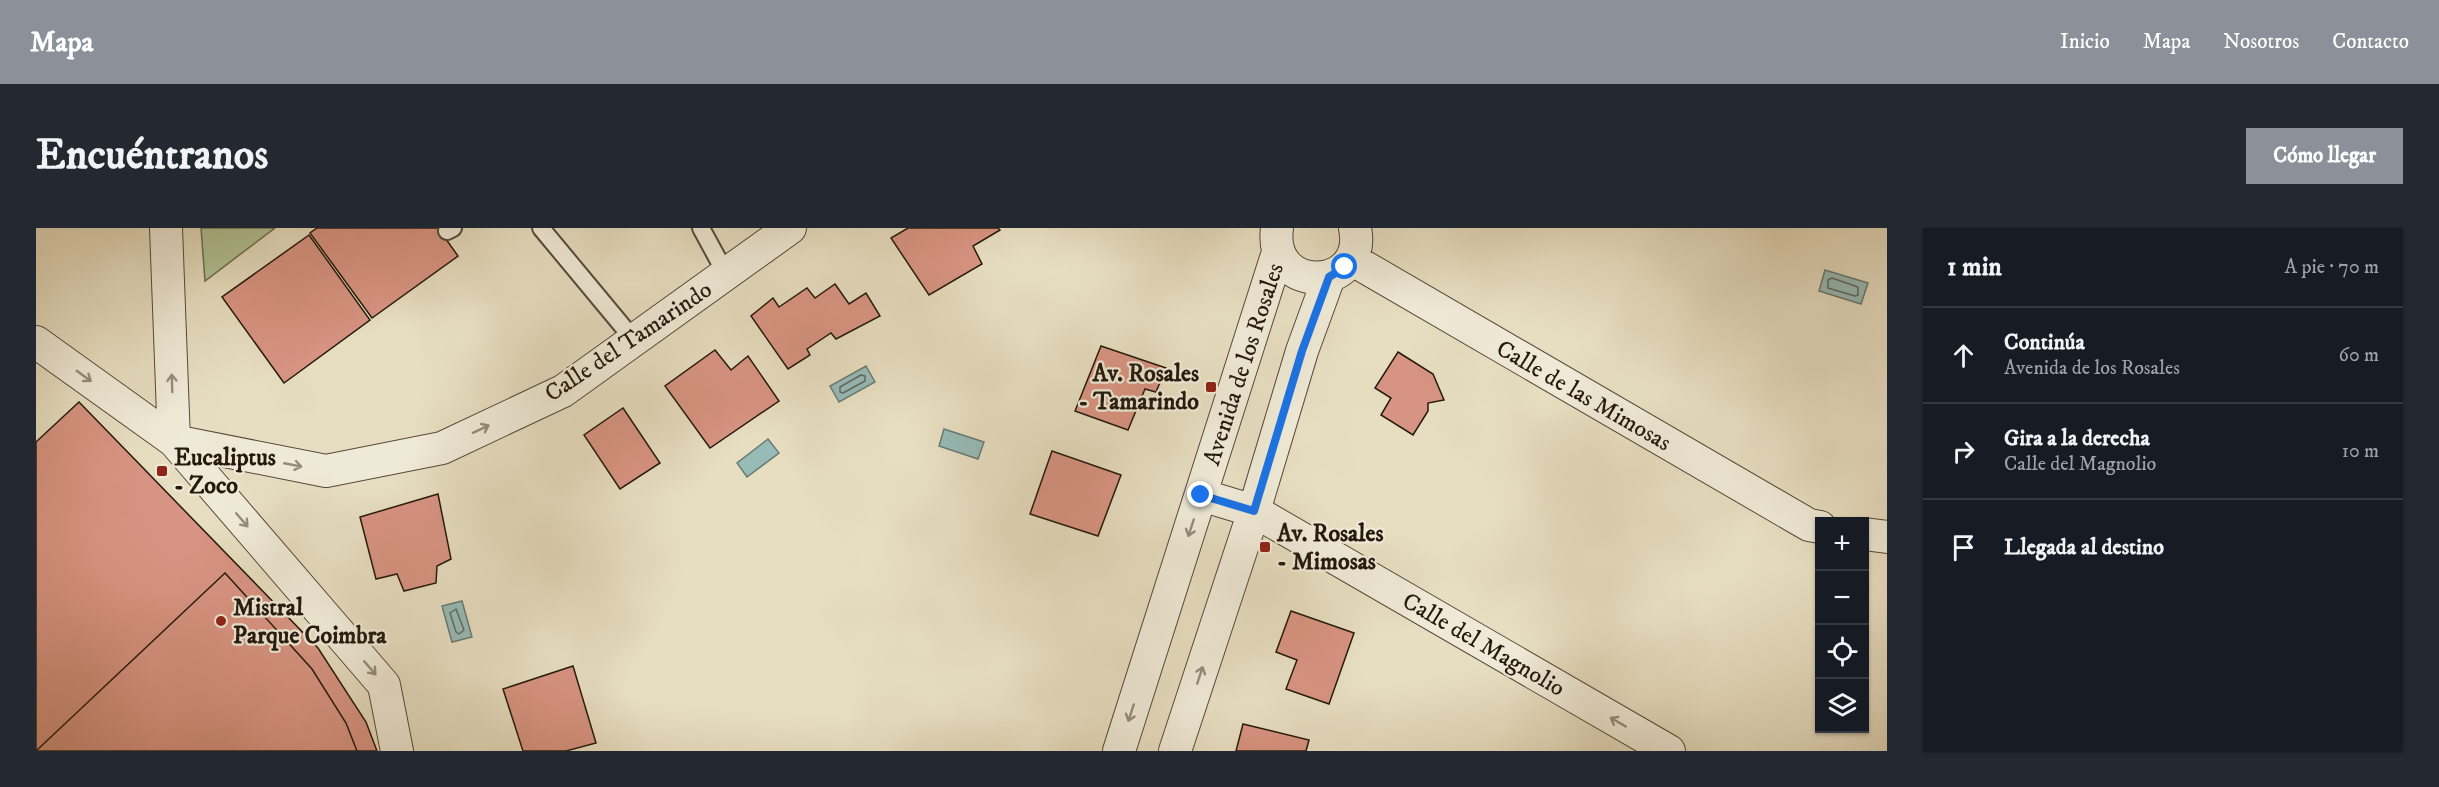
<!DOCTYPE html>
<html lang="es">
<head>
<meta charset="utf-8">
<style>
	body { margin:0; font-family:"IM FELL DW Pica",serif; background:#242831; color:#f1f3f6 }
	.controls { position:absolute; right:18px; bottom:18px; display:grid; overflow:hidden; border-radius:0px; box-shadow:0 2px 4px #0004 }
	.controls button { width:54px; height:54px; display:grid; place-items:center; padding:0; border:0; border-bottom:2px solid #363941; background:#171b24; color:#f1f3f6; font:30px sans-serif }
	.stop { position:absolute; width:18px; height:18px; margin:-14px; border:4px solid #1a73e8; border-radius:50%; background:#fff }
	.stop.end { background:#1a73e8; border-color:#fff; box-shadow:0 2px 6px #0008 }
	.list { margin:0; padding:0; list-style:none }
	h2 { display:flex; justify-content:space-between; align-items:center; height:78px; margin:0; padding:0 24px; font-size:26px }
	h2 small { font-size:20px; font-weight:400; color:#9ea1a6 }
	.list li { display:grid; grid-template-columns:39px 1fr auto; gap:18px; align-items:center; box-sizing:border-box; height:96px; padding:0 24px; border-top:2px solid #363941 }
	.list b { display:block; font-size:22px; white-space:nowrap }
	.list p { margin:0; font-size:20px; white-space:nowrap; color:#9ea1a6 }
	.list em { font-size:20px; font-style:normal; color:#9ea1a6 }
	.icon { flex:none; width:33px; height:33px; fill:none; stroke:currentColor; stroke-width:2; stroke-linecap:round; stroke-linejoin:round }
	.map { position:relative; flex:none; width:1851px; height:523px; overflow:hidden; border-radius:0px }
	header { display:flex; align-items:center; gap:36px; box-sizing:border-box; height:84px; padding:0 30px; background:#8c9099; color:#fff }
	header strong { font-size:28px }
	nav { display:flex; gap:33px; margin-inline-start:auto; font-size:21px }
	.intro { display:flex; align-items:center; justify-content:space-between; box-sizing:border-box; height:144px; padding:0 36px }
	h1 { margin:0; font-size:42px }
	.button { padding:15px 27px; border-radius:0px; background:#8c9099; color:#fff; font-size:21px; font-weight:700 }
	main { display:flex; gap:36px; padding:0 36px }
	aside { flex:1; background:#171b24; border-radius:0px; box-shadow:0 2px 4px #0004 }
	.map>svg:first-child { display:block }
</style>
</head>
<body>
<header>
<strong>Mapa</strong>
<nav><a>Inicio</a><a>Mapa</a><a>Nosotros</a><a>Contacto</a></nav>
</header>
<div class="intro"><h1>Encuéntranos</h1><a class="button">Cómo llegar</a></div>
<main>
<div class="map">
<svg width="1851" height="523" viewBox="0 0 1851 523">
	<rect width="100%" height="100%" fill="#e7dec1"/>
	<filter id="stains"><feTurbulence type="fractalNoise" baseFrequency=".00333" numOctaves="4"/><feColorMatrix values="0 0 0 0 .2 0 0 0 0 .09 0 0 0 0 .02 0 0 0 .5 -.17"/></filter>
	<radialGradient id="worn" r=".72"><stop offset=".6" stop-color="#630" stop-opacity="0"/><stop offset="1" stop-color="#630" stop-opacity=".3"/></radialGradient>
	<path fill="#b2c295" stroke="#6b6e51" stroke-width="1.5" d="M165,0H239L169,53Z"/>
	<path fill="#97bbb7" stroke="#697a73" stroke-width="1.5" d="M1789,42L1832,55L1825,76L1783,63Z
		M830,138L839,154L803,174L794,158Z
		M908,201L948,214L942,231L903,218Z
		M732,211L743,225L711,249L701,235Z
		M426,373L436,409L416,414L406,378Z"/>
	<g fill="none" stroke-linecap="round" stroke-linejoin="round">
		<path stroke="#5e6a62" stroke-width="1.5" d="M1796,50L1822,59V67L1819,68L1792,60V52Z
			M825,147L829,148V153L807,165L804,164V159Z
			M420,381L428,402L423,406L420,404L414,385Z"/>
	</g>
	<path fill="#d89482" stroke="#24190d" stroke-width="1.5" d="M281,0H402L422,28L336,90L274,5Z
		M872,0H962L964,2L937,18L946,36L893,67L855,10Z
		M273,7L334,92L248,155L186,69Z
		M799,56L813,76L830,65L844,88L800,111L795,105L771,121L774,127L752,141L715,88L737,70L743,79L771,60L779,70Z
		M1065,118L1130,140L1120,164L1109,161L1092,202L1039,183Z
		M679,122L695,142L712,128L743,173L674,220L629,158Z
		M1362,124L1397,146L1408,172L1392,175V183L1377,207L1345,187L1355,170L1339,160Z
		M43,174L282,420L330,494L341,523H0V214Z
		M587,180L624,235L584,261L548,207Z
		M1016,223L1085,247L1062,308L994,286Z
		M402,266L415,331L401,338L400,355L368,363L361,346L340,351L324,289Z
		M189,345L276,441L310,495L321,523H0Z
		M1255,383L1318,405L1293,476L1250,461L1261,432L1240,424Z
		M537,438L560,515L530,523H487L467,461Z
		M1207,496L1273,512L1270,523H1200Z"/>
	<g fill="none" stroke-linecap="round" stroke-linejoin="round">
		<g stroke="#554a3a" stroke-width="20">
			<path id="service" d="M505,0L598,112
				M665,0L690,46
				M411,3L417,0"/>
		</g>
		<g stroke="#554a3a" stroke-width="34">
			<path id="minor" d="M130,0L138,213L290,243L406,220L527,163L754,0
				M1241,0C1232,68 1332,64 1319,0
				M1315,31L1773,297L1784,299
				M0,114L138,213L348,457L361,523
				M1165,267L1218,283L1633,523
				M1828,306L1851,309
				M1083,523L1242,24
				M1139,523L1218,283L1266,123L1293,49"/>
		</g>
		<use href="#service" stroke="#efead7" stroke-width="16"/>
		<use href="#minor" stroke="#efead7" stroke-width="32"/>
	</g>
	<defs><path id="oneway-shaft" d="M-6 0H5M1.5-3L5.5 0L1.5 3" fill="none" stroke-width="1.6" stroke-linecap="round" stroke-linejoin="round" transform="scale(1.5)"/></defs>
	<g stroke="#948c7c">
		<use href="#oneway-shaft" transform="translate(48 148) rotate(36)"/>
		<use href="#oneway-shaft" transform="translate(136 155) rotate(-92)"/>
		<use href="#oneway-shaft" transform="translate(445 201) rotate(-25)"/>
		<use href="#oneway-shaft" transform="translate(257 237) rotate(11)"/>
		<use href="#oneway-shaft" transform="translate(206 292) rotate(49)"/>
		<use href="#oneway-shaft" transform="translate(1155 300) rotate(108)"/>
		<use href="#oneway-shaft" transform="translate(334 440) rotate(49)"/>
		<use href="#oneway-shaft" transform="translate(1164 447) rotate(-72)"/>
		<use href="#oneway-shaft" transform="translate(1095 485) rotate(108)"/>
		<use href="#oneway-shaft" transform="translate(1582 494) rotate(-150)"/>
	</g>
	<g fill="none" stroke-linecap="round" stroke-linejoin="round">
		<path stroke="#1a73e8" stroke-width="8" d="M1165,267L1218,283L1266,123L1293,49L1309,39"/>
	</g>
	<g fill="#8f2418" stroke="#efead7" stroke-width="2">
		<rect x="1169" y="153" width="12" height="12" rx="3"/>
		<rect x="120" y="237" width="12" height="12" rx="3"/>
		<rect x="1223" y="313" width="12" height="12" rx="3"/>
		<circle cx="185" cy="393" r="6"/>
	</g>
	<g text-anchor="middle" stroke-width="4.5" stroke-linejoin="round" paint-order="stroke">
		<g font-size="24" fill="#24190d" stroke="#efead7">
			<text transform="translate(592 113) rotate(-34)" y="8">Calle del Tamarindo</text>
			<text transform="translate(1207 136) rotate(-72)" y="8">Avenida de los Rosales</text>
			<text transform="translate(1548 167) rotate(30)" y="8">Calle de las Mimosas</text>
			<text transform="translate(1448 416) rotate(30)" y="8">Calle del Magnolio</text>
		</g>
		<g font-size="24" font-weight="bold" fill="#24190d" stroke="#efead7" text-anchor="start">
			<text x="1163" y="153" text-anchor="end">Av. Rosales<tspan x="1163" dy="28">- Tamarindo</tspan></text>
			<text x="138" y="237">Eucaliptus<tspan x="138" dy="28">- Zoco</tspan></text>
			<text x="1241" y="313">Av. Rosales<tspan x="1241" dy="28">- Mimosas</tspan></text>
			<text x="197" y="387">Mistral<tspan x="197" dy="28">Parque Coimbra</tspan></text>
		</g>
	</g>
	<rect width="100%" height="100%" filter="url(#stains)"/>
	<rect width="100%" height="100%" fill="url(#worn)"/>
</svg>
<div class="controls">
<button>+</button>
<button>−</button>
<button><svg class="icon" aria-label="locate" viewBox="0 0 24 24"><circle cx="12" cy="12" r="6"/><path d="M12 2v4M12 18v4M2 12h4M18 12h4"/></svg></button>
<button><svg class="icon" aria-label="layers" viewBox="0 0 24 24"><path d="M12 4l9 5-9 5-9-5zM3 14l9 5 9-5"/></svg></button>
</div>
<div class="stop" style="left:1309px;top:39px"></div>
<div class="stop end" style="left:1165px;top:267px"></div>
</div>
<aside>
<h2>1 min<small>A pie · 70 m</small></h2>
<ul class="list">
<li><svg class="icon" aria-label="ahead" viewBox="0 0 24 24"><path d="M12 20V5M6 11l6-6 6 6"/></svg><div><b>Continúa</b><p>Avenida de los Rosales</p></div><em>60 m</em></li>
<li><svg class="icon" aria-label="right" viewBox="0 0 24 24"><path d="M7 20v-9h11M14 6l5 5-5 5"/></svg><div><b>Gira a la derecha</b><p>Calle del Magnolio</p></div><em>10 m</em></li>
<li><svg class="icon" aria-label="arrive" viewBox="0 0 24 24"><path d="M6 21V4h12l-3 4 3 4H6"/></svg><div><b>Llegada al destino</b></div></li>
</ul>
</aside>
</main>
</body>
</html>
